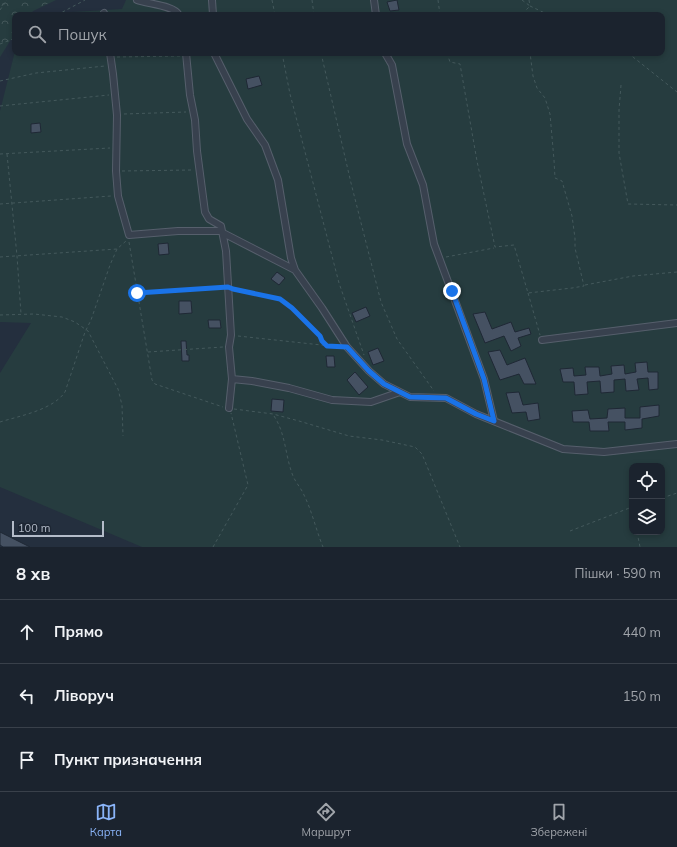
<!DOCTYPE html>
<html lang="uk">
<head>
<meta charset="utf-8">
<style>
	body { margin:0; font-family:Mulish,sans-serif; background:#242b36; color:#f1f3f6 }
	.controls { position:absolute; right:12px; bottom:12px; display:grid; overflow:hidden; border-radius:8px; box-shadow:0 2px 6px #0003 }
	.controls button { width:36px; height:36px; display:grid; place-items:center; padding:0; border:0; border-bottom:1px solid #39404a; background:#1b232e; color:#f1f3f6; font:20px sans-serif }
	.scale { position:absolute; left:12px; bottom:10px; width:92px; box-sizing:border-box; padding-left:4px; border:2px solid #b4bcc9; border-top:0; font-size:11px; line-height:14px; white-space:nowrap; color:#b4bcc9; -webkit-text-stroke:3px #1d2633; paint-order:stroke }
	.stop { position:absolute; width:12px; height:12px; margin:-9px; border:3px solid #1a73e8; border-radius:50%; background:#fff }
	.stop.end { background:#1a73e8; border-color:#fff; box-shadow:0 1px 4px #0008 }
	.list { margin:0; padding:0; list-style:none }
	h2 { display:flex; justify-content:space-between; align-items:center; height:52px; margin:0; padding:0 16px; font-size:17px }
	h2 small { font-size:13px; font-weight:400; color:#a0a4aa }
	.list li { display:grid; grid-template-columns:26px 1fr auto; gap:12px; align-items:center; box-sizing:border-box; height:64px; padding:0 16px; border-top:1px solid #39404a }
	.list b { display:block; font-size:15px; white-space:nowrap }
	.list em { font-size:13px; font-style:normal; color:#a0a4aa }
	.icon { flex:none; width:22px; height:22px; fill:none; stroke:currentColor; stroke-width:2; stroke-linecap:round; stroke-linejoin:round }
	.map { position:relative; flex:none; width:677px; height:547px; overflow:hidden }
	.search { position:absolute; background:#1b232e; box-shadow:0 2px 6px #0003; left:12px; right:12px; top:12px; height:44px; display:flex; align-items:center; gap:10px; box-sizing:border-box; padding:0 14px; border-radius:8px; color:#a0a4aa; font-size:15px }
	.sheet { height:244px; background:#1b232e }
	nav { display:flex; justify-content:space-around; align-items:center; box-sizing:border-box; height:56px; border-top:1px solid #39404a; background:#1b232e; font-size:11px; color:#a0a4aa }
	nav a { display:grid; justify-items:center; gap:2px }
	nav .on { color:#8ab4f8 }
	.map>svg:first-child { display:block }
</style>
</head>
<body>
<div class="map">
<svg width="677" height="547" viewBox="0 0 677 547">
	<defs>
		<pattern id="forest-crowns" width="20" height="18" patternUnits="userSpaceOnUse"><rect width="20" height="18" fill="#263c3f"/><path d="M2 6a3 3 0 1 1 6 0M12 15a3 3 0 1 1 6 0" fill="none" stroke="#435659"/></pattern>
	</defs>
	<rect width="100%" height="100%" fill="#242f3e"/>
	<path fill="url(#forest-crowns)" d="M0,0H60H56L33,11L30,15H15V33L0,57Z"/>
	<path fill="#263c3f" fill-rule="evenodd" d="M126,0H677V547H142L0,487V373L31,323L0,322V111L15,51V53H662V15H53L56,13L122,9ZM632,466H662V532H632Z"/>
	<path fill="#455162" stroke="#1f2835" d="M397,0L399,10L390,11L387,2Z
		M259,76L262,85L248,89L246,79Z
		M40,123L41,132L31,133V124Z
		M168,243L169,254L159,255L158,244Z
		M277,272L285,278L279,285L271,279Z
		M179,301H191L192,313L179,314Z
		M366,307L370,316L356,322L352,313Z
		M485,312L492,329L511,322L515,332L529,328L531,334L518,338L521,346L511,351L504,336L485,343L473,314Z
		M208,320H220L221,328H209Z
		M181,341H186L187,355H189V361H182Z
		M378,348L384,361L373,365L368,352Z
		M500,350L507,365L525,358L536,384H524L519,374L500,380L488,352Z
		M326,356H334L335,367H327Z
		M647,362L648,372H658V389L649,390L648,378L637,379L639,390L626,391L625,379L614,380V392L601,393L600,381L587,382L588,394L575,395L574,382H563L560,369L573,368L574,376L586,375L585,367H599L600,376L612,374L611,366L624,365L625,374L636,372L635,363Z
		M355,372L368,387L359,395L347,380Z
		M519,392L523,405L538,403L540,419L528,421L526,412L512,413L506,393Z
		M272,399L284,400L283,412L271,411Z
		M659,405V416L642,419V428L625,430V422H608L609,431H590L589,422H573L572,411L588,410L590,419L607,418L608,409L625,408V418H640V407Z
		M0,532L30,547H3L0,545Z"/>
	<g fill="none" stroke-linecap="round" stroke-linejoin="round">
		<g stroke="#565f6c" stroke-width="8">
			<path id="minor" d="M137,0C147,4 174,5 179,15
				M212,0L213,15
				M374,0L376,15
				M104,13L105,15
				M110,53L113,74L117,115L116,171L118,196L129,235L178,231H222
				M186,53L190,95L195,120L197,151L205,212L209,219L221,226L226,251L231,335L229,347L232,379L252,381L289,388L332,400L371,402L400,392
				M214,53L247,119L265,145L278,180L291,258L295,270L322,308L347,347L369,371L384,384L410,397L446,398L476,414L563,449L604,452L677,444
				M385,53L392,65L407,144L423,185L434,244L484,379L494,421
				M223,233L295,270
				M542,340L677,323
				M229,408L232,379"/>
		</g>
		<path stroke="#44595c" stroke-width="1" stroke-dasharray="3 3" stroke-linecap="butt" d="M272,0L275,15
			M312,0L314,15
			M438,0L440,15
			M522,0L530,6L526,10L527,15
			M529,0L530,6L549,15
			M0,10L7,0
			M57,15L85,0
			M0,44L15,38
			M282,53L290,94L339,283L364,355
			M321,53L351,183L381,302L397,339L434,391
			M447,53L450,62L460,64L477,161L495,247L514,245L528,293L572,288L584,286L575,248V238L572,216L562,181L555,178L554,160L550,114L545,98L537,88L533,76L530,53
			M628,53L677,92
			M117,57L180,56
			M0,81L36,73L105,66
			M621,85L619,110V153L628,204L677,205
			M0,106L109,95
			M124,114L186,112
			M0,154L110,148
			M7,154L17,256L21,314
			M122,171L192,170
			M0,204L111,196
			M129,242L152,380L155,384L223,407
			M0,257L117,249
			M446,257L494,248
			M585,285L633,276L677,272
			M235,290L280,299L292,308L320,336L322,341L327,346
			M138,293L222,287
			M528,293L540,335
			M0,315L34,314L62,317L75,322L88,331L118,389L122,405L123,436
			M238,336L340,347
			M148,352L223,347
			M234,409L273,414L299,421L349,436L382,440L415,447L422,454L460,547
			M274,416C286,434 285,456 293,476C296,483 301,488 304,495C312,511 316,530 323,547
			M0,422C19,416 53,410 65,392L85,332L91,320L110,265L117,249L126,241
			M662,498L677,493
			M570,531L632,507
			M637,532L640,547
			M213,547L248,485L231,413"/>
		<use href="#minor" stroke="#38414e" stroke-width="6"/>
	</g>
	<g fill="none" stroke-linecap="round" stroke-linejoin="round">
		<path stroke="#1a73e8" stroke-width="5" d="M137,293L228,287L233,289L280,299L292,308L320,336L322,341L327,346L347,347L369,371L384,384L410,397L446,398L476,414L494,421L484,379L452,291"/>
	</g>
</svg>
<div class="controls">
<button><svg class="icon" aria-label="locate" viewBox="0 0 24 24"><circle cx="12" cy="12" r="6"/><path d="M12 2v4M12 18v4M2 12h4M18 12h4"/></svg></button>
<button><svg class="icon" aria-label="layers" viewBox="0 0 24 24"><path d="M12 4l9 5-9 5-9-5zM3 14l9 5 9-5"/></svg></button>
</div>
<div class="scale">100 m</div>
<div class="stop" style="left:137px;top:293px"></div>
<div class="stop end" style="left:452px;top:291px"></div>
<div class="search"><svg class="icon" aria-label="search" viewBox="0 0 24 24"><circle cx="10" cy="10" r="6"/><path d="M15 15l6 6"/></svg>Пошук</div>
</div>
<section class="sheet">
<h2>8 хв<small>Пішки · 590 m</small></h2>
<ul class="list">
<li><svg class="icon" aria-label="ahead" viewBox="0 0 24 24"><path d="M12 20V5M6 11l6-6 6 6"/></svg><div><b>Прямо</b></div><em>440 m</em></li>
<li><svg class="icon" aria-label="left" viewBox="0 0 24 24"><path d="M17 20v-9H6M10 6l-5 5 5 5"/></svg><div><b>Ліворуч</b></div><em>150 m</em></li>
<li><svg class="icon" aria-label="arrive" viewBox="0 0 24 24"><path d="M6 21V4h12l-3 4 3 4H6"/></svg><div><b>Пункт призначення</b></div></li>
</ul>
</section>
<nav>
<a class="on"><svg class="icon" aria-label="map" viewBox="0 0 24 24"><path d="M3 6l6-2 6 2 6-2v14l-6 2-6-2-6 2zM9 4v14M15 6v14"/></svg>Карта</a>
<a><svg class="icon" aria-label="directions" viewBox="0 0 24 24"><path d="M12 3l9 9-9 9-9-9zM9 14v-3h6M13 9l2 2-2 2"/></svg>Маршрут</a>
<a><svg class="icon" aria-label="saved" viewBox="0 0 24 24"><path d="M7 4h10v16l-5-4-5 4z"/></svg>Збережені</a>
</nav>
</body>
</html>
